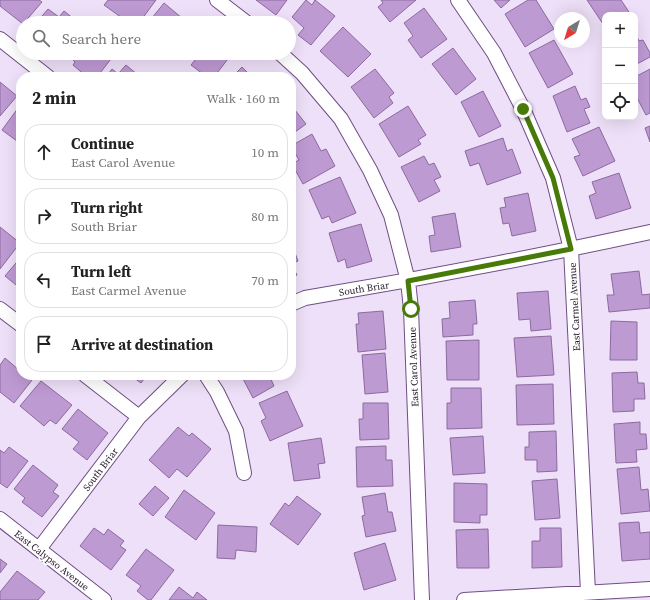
<!DOCTYPE html>
<html lang="en">
<head>
<meta charset="utf-8">
<style>
	body { margin:0; font-family:"Source Serif 4",serif; background:#f6f6f6; color:#222 }
	.controls { position:absolute; right:12px; top:12px; display:grid; overflow:hidden; border-radius:8px; box-shadow:0 4px 16px #0002 }
	.controls button { width:36px; height:36px; display:grid; place-items:center; padding:0; border:0; border-bottom:1px solid #e0e0e0; background:#fff; color:#222; font:20px sans-serif }
	.compass { position:absolute; left:554px; top:12px; width:36px; height:36px; border-radius:50%; background:#fff; box-shadow:0 4px 16px #0002; rotate:218deg }
	.stop { position:absolute; width:12px; height:12px; margin:-9px; border:3px solid #477a08; border-radius:50%; background:#fff }
	.stop.end { background:#477a08; border-color:#fff; box-shadow:0 1px 4px #0008 }
	.list { margin:0; padding:0; list-style:none }
	h2 { display:flex; justify-content:space-between; align-items:center; height:52px; margin:0; padding:0 16px; font-size:17px }
	h2 small { font-size:13px; font-weight:400; color:#767676 }
	.list li { display:grid; grid-template-columns:26px 1fr auto; gap:12px; align-items:center; box-sizing:border-box; height:56px; margin:0 8px 8px; padding:0 8px; border:1px solid #e0e0e0; border-radius:16px }
	.list b { display:block; font-size:15px; white-space:nowrap }
	.list p { margin:0; font-size:13px; white-space:nowrap; color:#767676 }
	.list em { font-size:13px; font-style:normal; color:#767676 }
	.icon { flex:none; width:22px; height:22px; fill:none; stroke:currentColor; stroke-width:2; stroke-linecap:round; stroke-linejoin:round }
	.map { position:relative; flex:none; width:650px; height:600px; overflow:hidden }
	.search { position:absolute; background:#fff; box-shadow:0 4px 16px #0002; left:16px; top:16px; width:280px; height:44px; display:flex; align-items:center; gap:10px; box-sizing:border-box; padding:0 14px; border-radius:22px; color:#767676; font-size:15px }
	.panel { position:absolute; background:#fff; box-shadow:0 4px 16px #0002; left:16px; top:72px; width:280px; height:308px; border-radius:16px }
	.map>svg:first-child { display:block }
</style>
</head>
<body>
<div class="map">
<svg width="650" height="600" viewBox="0 0 650 600">
	<rect width="100%" height="100%" fill="#eee0f8"/>
	<path fill="#be9ad3" stroke="#8c6a9f" d="M0,0H39L42,2L23,24L0,6Z
		M108,0H156L139,23H129L104,5Z
		M256,0H287L276,15Z
		M306,0L312,5L315,0L335,16L311,45L298,35L304,28L292,17Z
		M381,0H416L390,22L378,7L383,3Z
		M494,0H510L501,8Z
		M528,0H536L554,29L525,47L505,14Z
		M587,0H621L629,12L624,15H605V27Z
		M164,3L188,23H148Z
		M424,8L447,39L421,58L408,40L413,36L404,23Z
		M48,9L59,17L64,11L79,23H36Z
		M343,27L371,54L348,77L320,51Z
		M635,33L639,41L643,40L650,53V57L635,65Z
		M554,40L573,74L548,88L529,53Z
		M453,48L476,79L456,95L432,64Z
		M66,53H112L114,55L97,77H87L73,65L75,62Z
		M187,53H229L231,55L214,77H207L191,65L195,60Z
		M126,65L138,75L136,77H106L112,69L118,74Z
		M242,67L252,77H232Z
		M375,69L394,93L389,97L393,103L374,118L351,87Z
		M650,69V113L646,115L635,94V77Z
		M0,82L17,96L0,116Z
		M575,86L581,100L586,98L590,107L584,109L590,123L567,132L553,96Z
		M483,91L501,126L479,137L461,102Z
		M21,104V144L2,130Z
		M291,105L306,124L291,135Z
		M408,106L426,135L418,140L421,144L399,157L379,124Z
		M650,126V142L645,128Z
		M599,127L615,161L583,176L574,157L580,155L572,139Z
		M312,134L321,151L326,149L335,166L303,184L292,164L299,160L291,146Z
		M503,138L507,151L512,149L521,173L487,185L479,163L470,166L465,151Z
		M424,156L429,165L434,163L441,177L434,180L440,191L419,202L401,167Z
		M619,173L631,208L596,219L589,196L596,193L592,182Z
		M340,177L356,213L332,223L329,216L322,219L309,190Z
		M528,193L536,231L512,236L509,223L503,224L500,208L506,207L504,198Z
		M455,213L461,247L431,252L429,236L435,235L432,217Z
		M361,224L372,261L347,268L345,259L338,262L329,233Z
		M0,227L20,243L0,269Z
		M291,242L298,261L291,264L297,275L291,278Z
		M21,257V289L5,276Z
		M639,271L642,295L650,294V308L609,312L607,295H614L611,274Z
		M548,291L551,329L531,331L530,319L519,320L517,293Z
		M475,300L477,324H473V335L443,337L442,319L450,318L449,302Z
		M383,311L386,349L358,352L356,324H359L358,313Z
		M611,321L637,322V360H610Z
		M551,336L554,375L517,377L514,338Z
		M479,340V380H447L446,341Z
		M385,353L388,392L365,394L362,355Z
		M5,358L19,370L21,368V375H36L14,403L0,392V365Z
		M637,372L638,383H644L645,399H634V411L613,412L612,373Z
		M130,375H147L141,383Z
		M241,375H269L274,386L253,398Z
		M41,381L72,405L56,424L50,420L44,426L20,406Z
		M553,384L554,424L517,425L516,385Z
		M451,388H481L482,428L447,429V403H451Z
		M287,391L303,426L270,441L261,421L266,418L259,403Z
		M363,403H388L389,439L360,440L359,419H363Z
		M78,409L108,433L87,460L73,449L79,442L62,429Z
		M640,422V434H646L647,449L636,450L637,462L616,463L614,424Z
		M178,427L189,436L192,433L211,449L187,477L177,469L169,478L149,460Z
		M556,431L557,471L537,472V460H525V447H529V432Z
		M483,436L485,473L453,475L450,438Z
		M321,438L325,463L318,464L320,478L294,481L288,443Z
		M386,446V460H392L393,486L357,487L356,447Z
		M9,447L28,461L7,488L0,483V450L4,453Z
		M33,465L58,485L53,492L59,496L42,517L22,502L25,498L14,489Z
		M639,467L641,490L648,489L650,511L621,514L617,469Z
		M557,479L560,518L535,520L532,481Z
		M454,483L487,484V515H480V523L454,522Z
		M155,486L169,498L153,516L139,504Z
		M184,490L215,513L196,540L165,517Z
		M385,493L388,512H392L396,531L366,537L362,516L365,515L362,497Z
		M297,496L321,514L298,545L270,524L285,503L289,506Z
		M639,522L640,533L650,532V559L622,561L619,523Z
		M218,525L257,527L256,552L236,550L235,559L217,558Z
		M94,528L104,535L108,529L124,541L120,546L126,550L111,570L80,546Z
		M540,528H561L562,567L532,568V541H540Z
		M488,529L489,568H457L456,530Z
		M385,543L396,580L364,590L354,553Z
		M146,549L174,570L151,600H148L137,591L141,586L126,575Z
		M0,559L7,564L0,573Z
		M17,571L45,592L38,600H0V592Z
		M179,587L193,598L197,592L207,600H169Z"/>
	<g fill="none" stroke-linecap="round" stroke-linejoin="round">
		<g stroke="#6f4e82" stroke-width="16">
			<path id="minor" d="M217,0L247,23
				M458,0L494,53L523,109L553,178L571,249L588,592
				M0,39L48,77
				M280,53L302,73L341,119L370,170L391,215L408,281L411,309L422,600
				M291,304L305,298C420,279 535,257 650,232
				M0,309L21,325
				M85,375L139,417
				M206,375L217,392L236,431L244,473
				M0,519L104,600
				M39,549L139,417L182,375
				M464,600L650,589"/>
		</g>
		<use href="#minor" stroke="#fff" stroke-width="14"/>
	</g>
	<g fill="none" stroke-linecap="round" stroke-linejoin="round">
		<path stroke="#477a08" stroke-width="5" d="M411,309L408,281L571,249L553,178L523,109"/>
	</g>
	<g text-anchor="middle" stroke-width="3.5" stroke-linejoin="round" paint-order="stroke">
		<g font-size="10" fill="#26182e" stroke="#fff">
			<text transform="translate(364 288) rotate(-9)" y="4">South Briar</text>
			<text transform="translate(574 307) rotate(-93)" y="4">East Carmel Avenue</text>
			<text transform="translate(413 367) rotate(-92)" y="4">East Carol Avenue</text>
			<text transform="translate(100 469) rotate(-53)" y="4">South Briar</text>
			<text transform="translate(52 560) rotate(38)" y="4">East Calypso Avenue</text>
		</g>
	</g>
</svg>
<div class="controls">
<button>+</button>
<button>−</button>
<button><svg class="icon" aria-label="locate" viewBox="0 0 24 24"><circle cx="12" cy="12" r="6"/><path d="M12 2v4M12 18v4M2 12h4M18 12h4"/></svg></button>
</div>
<svg class="compass" viewBox="-18 -18 36 36"><path d="M0-13l5 13h-10z" fill="#e53935"/><path d="M0 13l5-13h-10z" fill="#767676"/></svg>
<div class="stop" style="left:411px;top:309px"></div>
<div class="stop end" style="left:523px;top:109px"></div>
<div class="search"><svg class="icon" aria-label="search" viewBox="0 0 24 24"><circle cx="10" cy="10" r="6"/><path d="M15 15l6 6"/></svg>Search here</div>
<section class="panel">
<h2>2 min<small>Walk · 160 m</small></h2>
<ul class="list">
<li><svg class="icon" aria-label="ahead" viewBox="0 0 24 24"><path d="M12 20V5M6 11l6-6 6 6"/></svg><div><b>Continue</b><p>East Carol Avenue</p></div><em>10 m</em></li>
<li><svg class="icon" aria-label="right" viewBox="0 0 24 24"><path d="M7 20v-9h11M14 6l5 5-5 5"/></svg><div><b>Turn right</b><p>South Briar</p></div><em>80 m</em></li>
<li><svg class="icon" aria-label="left" viewBox="0 0 24 24"><path d="M17 20v-9H6M10 6l-5 5 5 5"/></svg><div><b>Turn left</b><p>East Carmel Avenue</p></div><em>70 m</em></li>
<li><svg class="icon" aria-label="arrive" viewBox="0 0 24 24"><path d="M6 21V4h12l-3 4 3 4H6"/></svg><div><b>Arrive at destination</b></div></li>
</ul>
</section>
</div>
</body>
</html>
